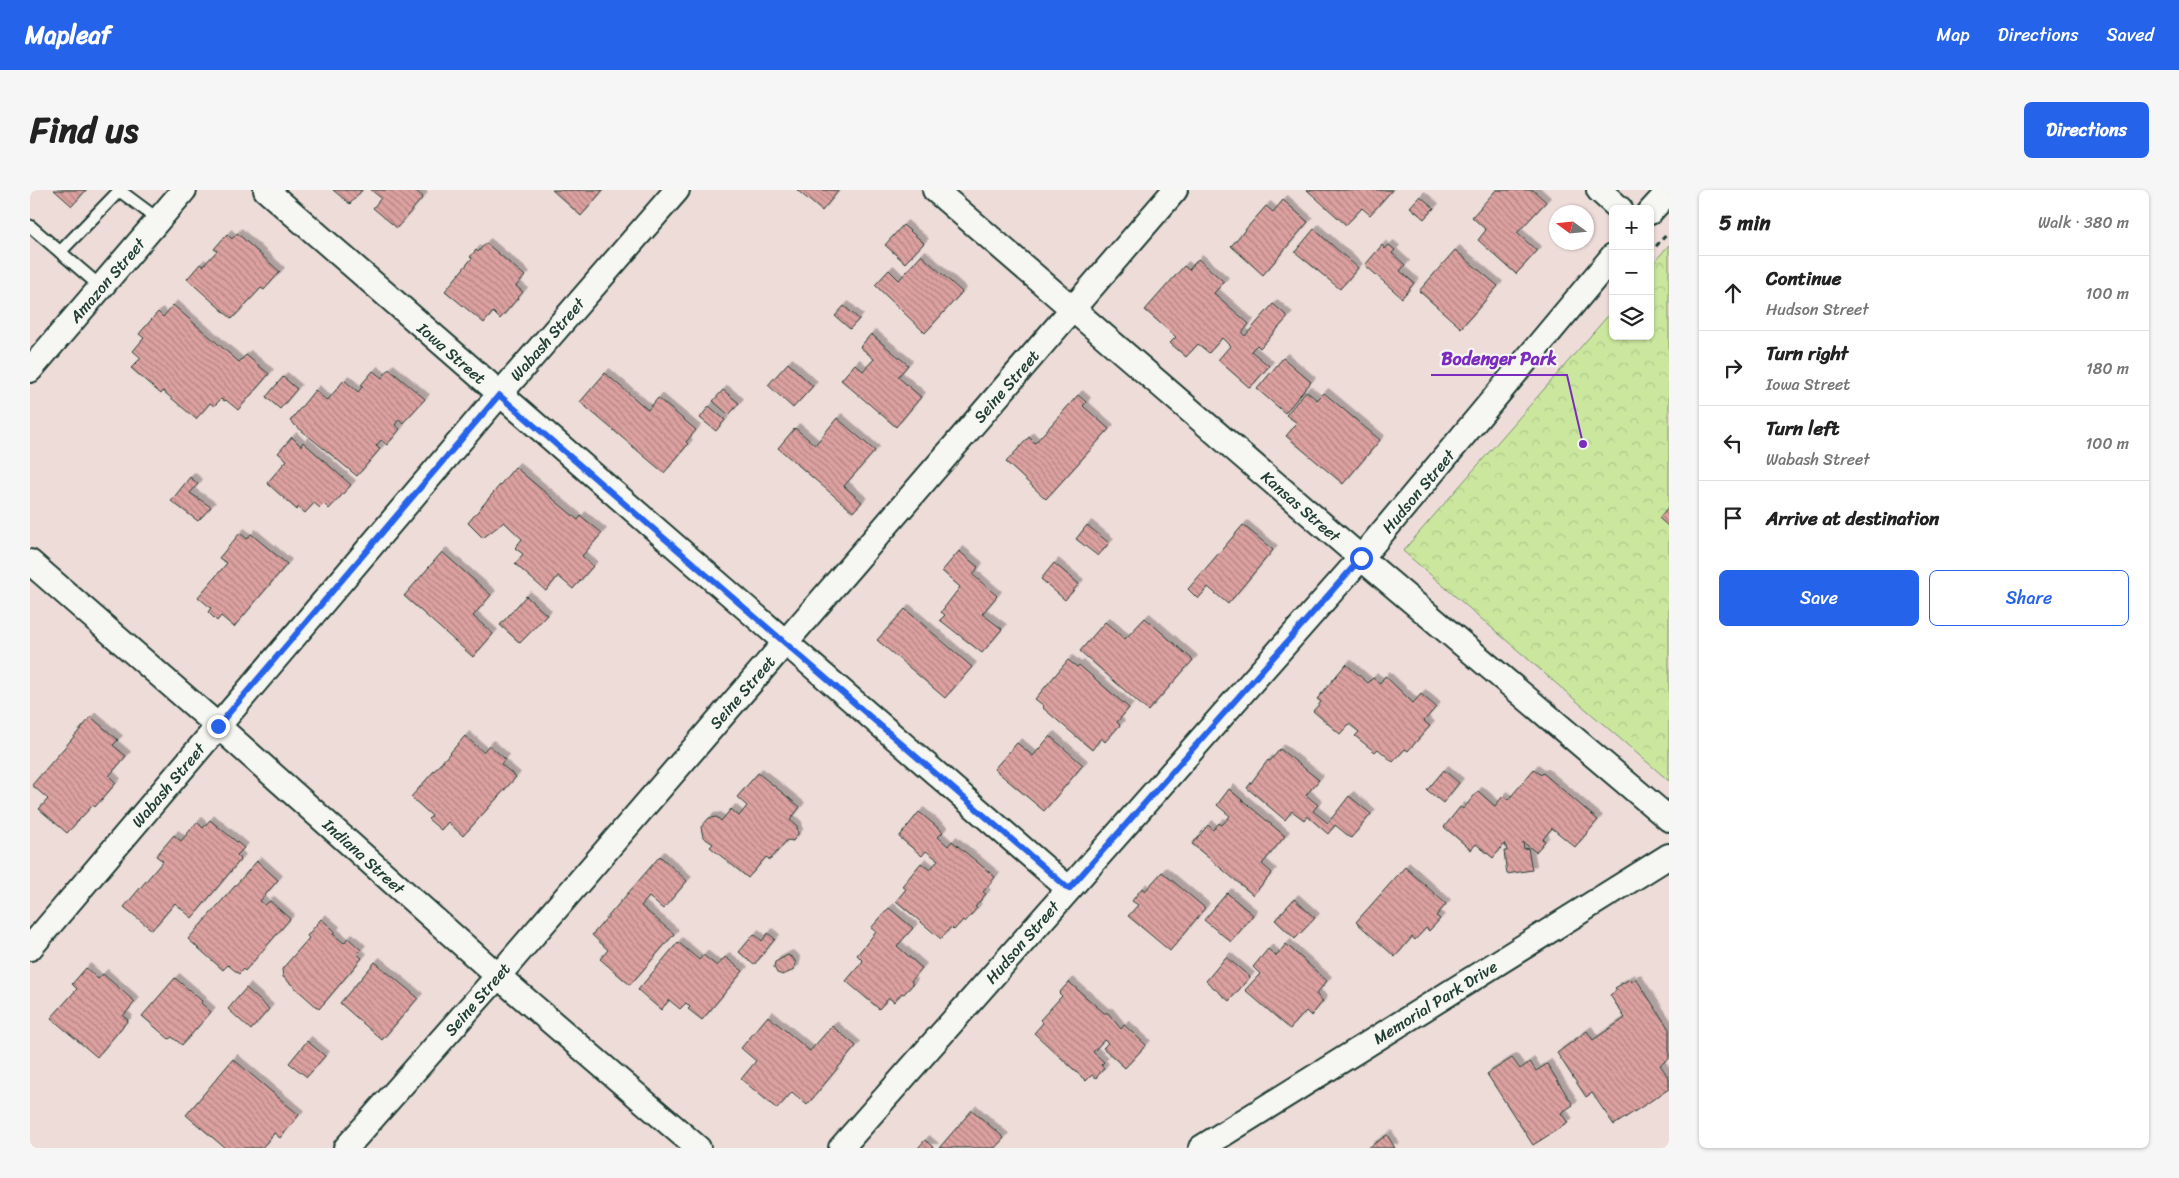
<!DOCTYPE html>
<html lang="en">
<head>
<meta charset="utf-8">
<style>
	body { margin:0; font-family:Sriracha,sans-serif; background:#f6f6f6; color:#222 }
	.controls { position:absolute; right:15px; top:15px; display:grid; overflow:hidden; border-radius:8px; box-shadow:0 1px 4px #0004 }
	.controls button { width:45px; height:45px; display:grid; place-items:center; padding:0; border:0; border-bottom:1px solid #e0e0e0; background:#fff; color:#222; font:25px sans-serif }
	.compass { position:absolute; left:1519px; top:15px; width:45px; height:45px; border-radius:50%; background:#fff; box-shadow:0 1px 4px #0004; rotate:285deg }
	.stop { position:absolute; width:15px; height:15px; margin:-11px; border:4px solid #2563eb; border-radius:50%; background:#fff }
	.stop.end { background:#2563eb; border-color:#fff; box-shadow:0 1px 5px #0008 }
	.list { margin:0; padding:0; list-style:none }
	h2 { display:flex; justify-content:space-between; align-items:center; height:65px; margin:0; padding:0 20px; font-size:21px }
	h2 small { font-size:16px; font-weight:400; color:#767676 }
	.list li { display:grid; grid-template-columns:32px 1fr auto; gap:15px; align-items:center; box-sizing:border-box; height:75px; padding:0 20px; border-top:1px solid #e0e0e0 }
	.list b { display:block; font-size:19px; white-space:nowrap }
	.list p { margin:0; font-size:16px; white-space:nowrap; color:#767676 }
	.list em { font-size:16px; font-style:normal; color:#767676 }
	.actions { display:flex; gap:10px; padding:15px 20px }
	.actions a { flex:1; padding:11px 0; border:1px solid #2563eb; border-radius:8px; text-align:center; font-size:18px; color:#2563eb }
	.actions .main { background:#2563eb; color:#fff }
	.icon { flex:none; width:28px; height:28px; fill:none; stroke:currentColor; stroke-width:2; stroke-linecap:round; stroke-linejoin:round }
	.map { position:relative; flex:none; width:1639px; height:958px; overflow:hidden; border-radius:8px }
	header { display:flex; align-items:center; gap:30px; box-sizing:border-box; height:70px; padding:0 25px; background:#2563eb; color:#fff }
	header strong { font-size:24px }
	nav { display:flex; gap:28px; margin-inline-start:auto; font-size:18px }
	.intro { display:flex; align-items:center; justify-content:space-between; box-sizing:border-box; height:120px; padding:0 30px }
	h1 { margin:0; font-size:35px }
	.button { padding:12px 22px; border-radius:8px; background:#2563eb; color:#fff; font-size:18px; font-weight:700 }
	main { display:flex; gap:30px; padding:0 30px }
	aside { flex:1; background:#fff; border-radius:8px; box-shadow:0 1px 4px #0004 }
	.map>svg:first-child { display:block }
</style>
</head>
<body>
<header>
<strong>Mapleaf</strong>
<nav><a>Map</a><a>Directions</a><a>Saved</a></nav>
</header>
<div class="intro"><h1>Find us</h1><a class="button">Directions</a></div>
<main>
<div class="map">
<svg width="1639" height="958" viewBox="0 0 1639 958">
	<defs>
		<pattern id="forest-crowns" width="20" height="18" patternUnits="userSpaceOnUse" patternTransform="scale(1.25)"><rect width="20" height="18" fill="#cbe79e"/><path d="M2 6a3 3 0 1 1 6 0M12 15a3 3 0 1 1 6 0" fill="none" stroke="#aec789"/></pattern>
		<pattern id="building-back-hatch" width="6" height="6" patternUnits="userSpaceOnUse" patternTransform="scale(1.25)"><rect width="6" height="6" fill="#dca1a0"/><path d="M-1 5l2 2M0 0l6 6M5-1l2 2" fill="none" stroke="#b28483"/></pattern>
		<filter id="shadow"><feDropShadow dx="4.5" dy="-4.5" stdDeviation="0" flood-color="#0004"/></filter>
	</defs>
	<rect width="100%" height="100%" fill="#eedcd9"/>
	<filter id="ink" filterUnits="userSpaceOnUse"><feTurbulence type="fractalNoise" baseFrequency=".02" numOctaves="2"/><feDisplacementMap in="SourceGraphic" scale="10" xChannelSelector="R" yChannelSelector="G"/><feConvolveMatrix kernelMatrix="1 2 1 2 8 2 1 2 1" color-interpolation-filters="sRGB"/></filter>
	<g filter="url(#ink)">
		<path fill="url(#forest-crowns)" stroke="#759269" d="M1639,55V591L1373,361L1583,120V146H1620V77Z"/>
		<path fill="url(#building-back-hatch)" stroke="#1f3d34" filter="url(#shadow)" d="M24,0H56L42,16Z
			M303,0H332L320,14Z
			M341,0H385L393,7L367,38L343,18L351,8Z
			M522,0H573L551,26Z
			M767,0H809L792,21Z
			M1277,0H1362L1340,25L1332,18L1316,35Z
			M1466,0H1503L1516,12L1487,43L1507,61L1486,84L1448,50L1456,40L1442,27Z
			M1390,6L1404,18L1394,29L1380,17Z
			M1253,10L1278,32L1233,85L1201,56L1236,16L1243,22Z
			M873,35L894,53L875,73L855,55Z
			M1284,39L1328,78L1310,99L1265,62Z
			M207,43L250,82L234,100L231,98L202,129L157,89L170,74L173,76L187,61L184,59L197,44L202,49Z
			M456,53L495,86L486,96L493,102L470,129L463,122L454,133L415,101L442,68L440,67L446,60L448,62Z
			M1352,55L1355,59L1359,55L1365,60L1362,63L1375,75L1370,81L1384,93L1372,108L1335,75Z
			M1425,60L1468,96L1431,138L1389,101Z
			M891,65L932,102L895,143L845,95L859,80L869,90Z
			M1168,69L1194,92L1184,103L1219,134L1212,143L1215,146L1243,114L1258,127L1230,158L1227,155L1221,161L1239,176L1220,198L1188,170L1200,156L1192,148L1179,163L1168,154L1156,167L1140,153L1146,147L1115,120L1154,76L1159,80Z
			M143,115L209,172L216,165L239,184L208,220L196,210L195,211L191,209L184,216L180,213L166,229L133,201L131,204L101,178L111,168L103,161L114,148L109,144L128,122L133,127Z
			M814,116L829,129L820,139L805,126Z
			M841,144L878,175L868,187L891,207L866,237L811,190L825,174L833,181L844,169L830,157Z
			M1253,168L1281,192L1255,223L1227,199Z
			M758,173L783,196L763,218L738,195Z
			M359,179L395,209L373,233L369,229L365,235L370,239L357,255L351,250L346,256L350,259L327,286L260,231L285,200L297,211L314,190L328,202L333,196L331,195L343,181L352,188Z
			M575,183L618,220L628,208L666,240L656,252L658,254L634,283L550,212Z
			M253,187L267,199L250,219L236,207Z
			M693,200L709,213L699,225L683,211Z
			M1276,201L1287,210L1294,203L1350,250L1313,294L1256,246L1267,233L1256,225Z
			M1048,205L1056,212L1053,216L1079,239L1016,309L976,272L999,247L1005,253Z
			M679,216L695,230L686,241L670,228Z
			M807,228L845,261L814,296L832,312L823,322L748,258L765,238L785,255Z
			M262,247L271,256L273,252L321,295L299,319L294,314L290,318L284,313L275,323L268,317L267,320L237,293L257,270L248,263Z
			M485,277L548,330L551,326L572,343L552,366L563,376L543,399L528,386L516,401L485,374L493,364L485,358L492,349L474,332L453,348L438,333Z
			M160,287L168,294L160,303L181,317L168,331L141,311Z
			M1639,316V337L1629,328Z
			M1057,335L1079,353L1068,366L1046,349Z
			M1213,335L1243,360L1198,414L1178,397L1168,409L1158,399Z
			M210,343L217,349L221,344L257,374L204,437L191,426L187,431L178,422L181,418L168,407L197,373L189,368Z
			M929,361L948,377L943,385L967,406L952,424L972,439L952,463L910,430L915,425L911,422L930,397L912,381Z
			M412,362L461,405L443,426L463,444L443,467L374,406Z
			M1024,373L1049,394L1035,410L1011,389Z
			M496,406L517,425L490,453L470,435Z
			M875,419L942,477L915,508L847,450Z
			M1115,428L1163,470L1118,521L1050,461L1075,432L1095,449Z
			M1038,470L1047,477L1049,475L1099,518L1087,532L1090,535L1075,552L1071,548L1062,560L1013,518L1014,516L1005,509Z
			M1316,474L1338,493L1343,488L1350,493L1355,486L1383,513L1391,504L1406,517L1394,531L1400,536L1378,561L1375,559L1363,572L1348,559L1345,562L1325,546L1329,542L1319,534L1310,544L1283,521L1291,512L1287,509Z
			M61,527L88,550L83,555L96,566L79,586L86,593L65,617L63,615L37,643L9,619L18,609L2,595Z
			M435,546L453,562L459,555L475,569L471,574L486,587L433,646L418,632L411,640L398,629L402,626L381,607Z
			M1020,546L1053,575L1014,621L964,579L987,553L1003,566Z
			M1250,559L1289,590L1276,605L1288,615L1283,621L1298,633L1319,606L1341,624L1321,648L1305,635L1298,644L1277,626L1274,630L1262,621L1255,630L1217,598L1238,570L1240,571Z
			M1504,579L1511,585L1513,583L1568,630L1545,657L1522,638L1513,649L1515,651L1506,662L1493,652L1494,659L1498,658L1502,680L1477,684L1474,661H1477L1475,653L1463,668L1446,654L1441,660L1414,637L1430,617L1433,619L1448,601L1465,616L1473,606L1478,610Z
			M1414,580L1429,593L1413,613L1397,600Z
			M728,583L770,617L760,630L767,636L768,644L763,651L757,650L740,670L736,667L718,688L680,657L683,654L673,647L671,637L679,628L687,627L691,631L701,619L709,626L717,616L707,607Z
			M1199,599L1255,646L1232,674L1242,683L1223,705L1162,654L1178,635L1183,640L1189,633L1192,635L1200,626L1187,615Z
			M889,622L913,642L908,647L918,656L922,651L965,687L953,702L956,704L945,717L947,718L935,732L933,730L924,740L921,737L911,749L866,711L876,699L872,696L891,673L900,680L908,670L896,661L892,666L869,647Z
			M180,630L214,658L207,665L211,669L162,728L145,713L122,740L94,717L133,671L126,666L144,645L151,651L167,632L173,638Z
			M630,666L657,691L633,719L619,707L611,716L644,744L600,795L570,769L578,760L562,745Z
			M227,671L248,690L230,711L235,715L240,711L260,729L215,781L213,779L209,784L198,775L193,780L158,749Z
			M1375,677L1416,714L1406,726L1410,729L1399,741L1396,738L1385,750L1382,747L1365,767L1326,732Z
			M1132,682L1175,718L1140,761L1098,726L1108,715L1102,711L1112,698L1115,701Z
			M1197,703L1223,725L1201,752L1174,730Z
			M1264,709L1285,728L1265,749L1245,730Z
			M859,718L883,738L867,756L892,778L881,791L883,794L874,804L872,803L864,812L859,808L849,819L816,791L833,771L827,765L846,742L841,738Z
			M291,729L305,741L303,744L314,753L318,748L331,760L327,764L332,768L289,819L253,787L252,779L279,748L277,746Z
			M738,743L745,749L724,775L709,762L724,744L732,751Z
			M648,752L669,770L673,765L687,776L695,767L713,781L672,830L658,819L660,817L656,813L650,819L639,810L631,820L608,800Z
			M1256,754L1297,791L1286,804L1293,811L1281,826L1276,821L1260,839L1215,800L1230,784L1223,777L1238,759L1246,766Z
			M758,765L763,768L766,773L764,780L753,785L747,783L744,777L745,772Z
			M1196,767L1220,787L1199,811L1176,791Z
			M345,772L388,808L352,850L310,813Z
			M56,778L68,789L73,784L105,812L93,826L98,830L67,867L21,828L47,799L42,794Z
			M145,788L172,811L171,813L181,822L152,855L142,847L139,849L112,826Z
			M1600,789L1601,792L1606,789L1639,839V869L1630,875L1639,888V899L1584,935L1562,903L1556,907L1527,863L1557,841L1563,850L1595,828L1580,805L1587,800L1585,798Z
			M1039,792L1074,823H1078L1091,839L1094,835L1116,855L1095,878L1073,858L1078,853L1074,850L1063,862L1074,872L1071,875L1074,878L1066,888L1062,885L1056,891L1004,843L1013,833L1010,830L1032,806L1029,803Z
			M216,798L239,819L221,840L198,819Z
			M738,826L780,861L802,836L826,856L777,915L762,902L747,919L711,889L726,871L711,858Z
			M277,851L295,866L277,887L259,873Z
			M1482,868L1490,879L1500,872L1506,881L1517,874L1543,915L1531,923L1538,933L1503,955L1457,884Z
			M203,869L269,925L250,948L244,943L232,958H195L156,925Z
			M942,920L974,948L965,958H909Z
			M1357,945L1365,958H1338Z
			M895,950L904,958H888Z"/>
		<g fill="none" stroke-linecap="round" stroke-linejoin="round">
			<g stroke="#1f3d34" stroke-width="15">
				<path id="service" d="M90,1L129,30
					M0,36L71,97
					M30,62L90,0"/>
			</g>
			<g stroke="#1f3d34" stroke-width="28">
				<path id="minor" d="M236,0L1039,699
					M905,0L1331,368L1639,629
					M1569,0L1590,19
					M1620,22L1639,1
					M0,180L154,0
					M0,372L188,536L468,786L668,958
					M0,758L469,205L647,0
					M316,958L468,786L1145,0
					M811,958L1331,368L1583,66
					M1171,958L1639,666"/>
			</g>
			<path stroke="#1f3d34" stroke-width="3" stroke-dasharray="5 4" stroke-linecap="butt" d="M1620,63L1638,43"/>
			<use href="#service" stroke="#f6f6f2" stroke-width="11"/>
			<use href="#minor" stroke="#f6f6f2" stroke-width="24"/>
		</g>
	</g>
	<g fill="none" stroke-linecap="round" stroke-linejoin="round" filter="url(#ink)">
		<path stroke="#2563eb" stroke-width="6" d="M188,536L469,205L1039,699L1331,368"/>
	</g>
	<g text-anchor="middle" stroke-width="4.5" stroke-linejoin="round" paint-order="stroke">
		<g font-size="16" fill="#1f3d34" stroke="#f6f6f2">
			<text transform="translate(77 90) rotate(-49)" y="6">Amazon Street</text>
			<text transform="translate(517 149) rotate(-49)" y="6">Wabash Street</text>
			<text transform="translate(422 163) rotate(41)" y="6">Iowa Street</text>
			<text transform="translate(976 196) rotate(-49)" y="6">Seine Street</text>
			<text transform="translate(1388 301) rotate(-50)" y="6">Hudson Street</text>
			<text transform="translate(1271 316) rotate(41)" y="6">Kansas Street</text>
			<text transform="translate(712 502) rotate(-49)" y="6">Seine Street</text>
			<text transform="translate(138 595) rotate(-50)" y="6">Wabash Street</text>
			<text transform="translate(334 666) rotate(42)" y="6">Indiana Street</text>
			<text transform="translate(992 752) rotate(-49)" y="6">Hudson Street</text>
			<text transform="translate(447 809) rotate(-49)" y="6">Seine Street</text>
			<text transform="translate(1405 812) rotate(-32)" y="6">Memorial Park Drive</text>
		</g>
	</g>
	<path fill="none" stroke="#7b2cbf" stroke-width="2" d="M1553 254L1537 185H1401"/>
	<circle fill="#7b2cbf" stroke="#f6f6f2" stroke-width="2" cx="1553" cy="254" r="5"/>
	<g font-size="18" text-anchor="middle" font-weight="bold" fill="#7b2cbf" stroke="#f6f6f2" stroke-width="4.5" stroke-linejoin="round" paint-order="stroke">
		<text x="1469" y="175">Bodenger Park</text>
	</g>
</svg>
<div class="controls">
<button>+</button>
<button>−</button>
<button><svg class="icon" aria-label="layers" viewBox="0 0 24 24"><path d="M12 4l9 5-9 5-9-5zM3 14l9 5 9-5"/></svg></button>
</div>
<svg class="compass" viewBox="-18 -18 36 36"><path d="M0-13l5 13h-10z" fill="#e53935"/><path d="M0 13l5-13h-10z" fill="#767676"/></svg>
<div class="stop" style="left:1331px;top:368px"></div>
<div class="stop end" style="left:188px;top:536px"></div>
</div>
<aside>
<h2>5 min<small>Walk · 380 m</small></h2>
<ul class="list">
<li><svg class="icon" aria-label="ahead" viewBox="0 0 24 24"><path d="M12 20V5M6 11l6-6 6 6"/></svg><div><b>Continue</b><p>Hudson Street</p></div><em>100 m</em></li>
<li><svg class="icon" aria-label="right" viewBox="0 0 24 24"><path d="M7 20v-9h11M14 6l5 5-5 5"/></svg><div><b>Turn right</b><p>Iowa Street</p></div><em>180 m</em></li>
<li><svg class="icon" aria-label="left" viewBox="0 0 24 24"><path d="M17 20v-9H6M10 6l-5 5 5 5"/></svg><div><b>Turn left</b><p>Wabash Street</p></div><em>100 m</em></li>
<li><svg class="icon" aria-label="arrive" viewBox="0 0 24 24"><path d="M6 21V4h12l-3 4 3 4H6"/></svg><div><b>Arrive at destination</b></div></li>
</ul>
<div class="actions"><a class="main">Save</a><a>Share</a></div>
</aside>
</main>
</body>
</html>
